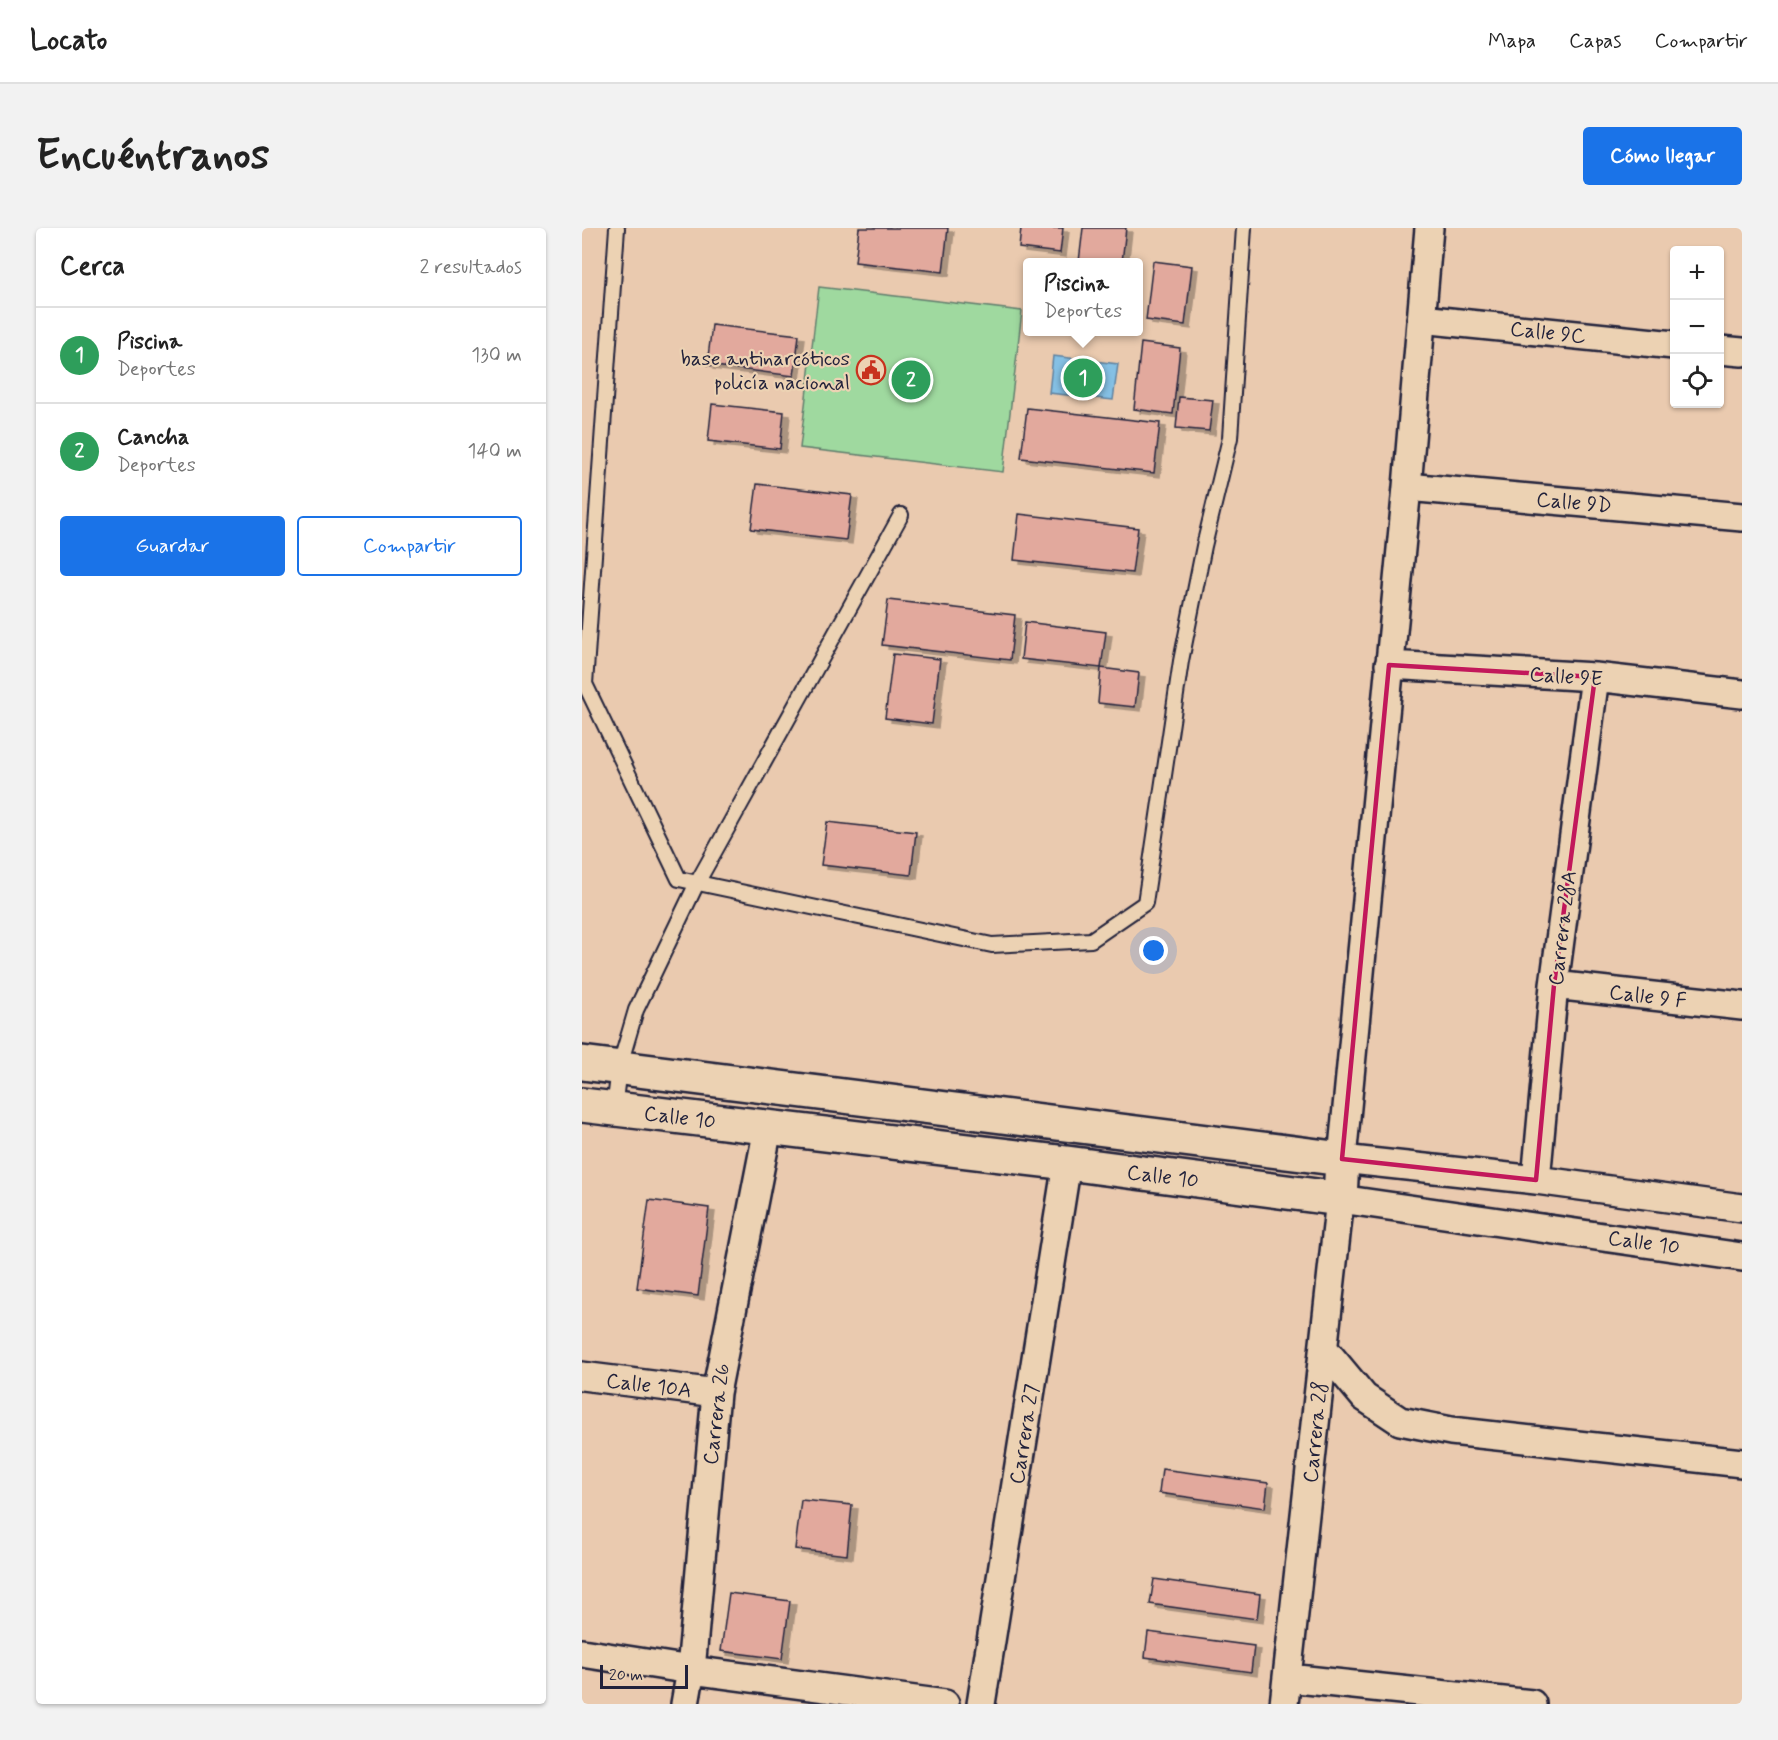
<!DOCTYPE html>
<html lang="es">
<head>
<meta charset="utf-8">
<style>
	body { margin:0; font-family:Mynerve,sans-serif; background:#f2f2f2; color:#222 }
	.controls { position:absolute; right:18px; top:18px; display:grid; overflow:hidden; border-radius:6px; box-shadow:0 2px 4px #0004 }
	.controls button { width:54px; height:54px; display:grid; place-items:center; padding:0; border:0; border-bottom:2px solid #e0e0e0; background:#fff; color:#222; font:30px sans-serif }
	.scale { position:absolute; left:18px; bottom:15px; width:88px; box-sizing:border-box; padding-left:6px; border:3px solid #22223b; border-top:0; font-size:16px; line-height:21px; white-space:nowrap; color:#22223b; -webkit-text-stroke:4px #ecd2b3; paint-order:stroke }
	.you { position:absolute; left:572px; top:723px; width:21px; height:21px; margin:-15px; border:4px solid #fff; border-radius:50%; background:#1a73e8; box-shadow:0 0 0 9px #1a73e833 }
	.badge { display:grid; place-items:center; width:39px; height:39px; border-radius:50%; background:#1a73e8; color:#fff; font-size:20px; font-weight:700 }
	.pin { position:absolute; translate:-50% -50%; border:3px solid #fff; box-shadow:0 2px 6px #0006 }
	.popup { position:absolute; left:441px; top:30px; width:120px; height:78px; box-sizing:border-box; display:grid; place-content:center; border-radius:6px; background:#fff; filter:drop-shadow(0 2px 4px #0005); font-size:20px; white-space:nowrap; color:#767676 }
	.popup b { font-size:22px; color:#222 }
	.popup::after { content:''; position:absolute; left:50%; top:100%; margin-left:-12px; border:12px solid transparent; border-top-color:#fff }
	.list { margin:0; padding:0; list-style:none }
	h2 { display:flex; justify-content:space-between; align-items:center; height:78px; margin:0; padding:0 24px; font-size:26px }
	h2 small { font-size:20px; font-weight:400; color:#767676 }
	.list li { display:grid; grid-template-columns:39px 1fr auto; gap:18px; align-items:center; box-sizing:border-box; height:96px; padding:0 24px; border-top:2px solid #e0e0e0 }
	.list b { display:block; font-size:22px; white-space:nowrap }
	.list p { margin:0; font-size:20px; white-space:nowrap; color:#767676 }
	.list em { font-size:20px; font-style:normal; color:#767676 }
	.actions { display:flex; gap:12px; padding:18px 24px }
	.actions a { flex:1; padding:14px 0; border:2px solid #1a73e8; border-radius:6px; text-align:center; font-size:21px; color:#1a73e8 }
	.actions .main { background:#1a73e8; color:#fff }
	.icon { flex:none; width:33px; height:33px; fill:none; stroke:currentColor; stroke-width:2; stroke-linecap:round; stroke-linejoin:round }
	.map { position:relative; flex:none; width:1160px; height:1476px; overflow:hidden; border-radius:6px }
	header { display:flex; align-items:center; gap:36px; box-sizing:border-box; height:84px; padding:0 30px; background:#fff; border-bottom:2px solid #e0e0e0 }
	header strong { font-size:28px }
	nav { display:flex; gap:33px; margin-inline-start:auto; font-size:21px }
	.intro { display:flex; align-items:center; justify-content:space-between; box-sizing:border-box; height:144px; padding:0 36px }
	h1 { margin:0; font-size:42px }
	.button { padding:15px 27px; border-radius:6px; background:#1a73e8; color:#fff; font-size:21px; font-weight:700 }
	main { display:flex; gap:36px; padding:0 36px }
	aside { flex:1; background:#fff; border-radius:6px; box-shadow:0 2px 4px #0004 }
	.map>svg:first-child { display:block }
</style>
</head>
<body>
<header>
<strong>Locato</strong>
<nav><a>Mapa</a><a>Capas</a><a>Compartir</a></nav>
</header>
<div class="intro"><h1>Encuéntranos</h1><a class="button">Cómo llegar</a></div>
<main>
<aside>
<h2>Cerca<small>2 resultados</small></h2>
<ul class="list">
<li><span class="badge" style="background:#2e9e5b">1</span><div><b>Piscina</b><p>Deportes</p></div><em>130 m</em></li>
<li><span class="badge" style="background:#2e9e5b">2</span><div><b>Cancha</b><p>Deportes</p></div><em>140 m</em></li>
</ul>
<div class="actions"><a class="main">Guardar</a><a>Compartir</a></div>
</aside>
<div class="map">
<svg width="1160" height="1476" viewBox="0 0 1160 1476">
	<defs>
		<filter id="shadow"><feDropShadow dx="6" dy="4" stdDeviation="0" flood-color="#0004"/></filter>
	</defs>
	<rect width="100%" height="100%" fill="#eacaaf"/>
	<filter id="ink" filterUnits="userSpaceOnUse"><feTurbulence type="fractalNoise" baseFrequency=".0167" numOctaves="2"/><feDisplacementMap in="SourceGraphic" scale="12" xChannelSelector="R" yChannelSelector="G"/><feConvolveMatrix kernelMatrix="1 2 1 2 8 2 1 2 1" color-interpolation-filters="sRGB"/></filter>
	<g filter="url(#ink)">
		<path fill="#9fd99f" stroke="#607e6d" stroke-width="1.5" d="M237,59L440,83L421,244L218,220Z"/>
		<path fill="#85c0e4" stroke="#5d81a0" stroke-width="1.5" d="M471,128L536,136L531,172L467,165Z"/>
		<path fill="#e2a99d" stroke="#22223b" stroke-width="1.5" filter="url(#shadow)" d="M277,0H366L361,44L273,34Z
			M439,0H481L478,25L437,20Z
			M501,0H544L540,34H497Z
			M571,33L610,38L603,97L564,92Z
			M130,97L217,107L212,148L125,137Z
			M559,115L598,120L591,186L552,181Z
			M597,169L631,172L627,203L594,200Z
			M130,176L202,184L198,221L126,213Z
			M445,180L578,195L572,245L439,230Z
			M175,256L270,267L264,312L169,301Z
			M437,286L556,300L550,345L432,332Z
			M306,372L433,387L428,432L300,417Z
			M443,394L524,404L519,440L439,431Z
			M311,426L358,431L350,496L303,490Z
			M519,440L557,445L553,479L516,475Z
			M245,594L334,604L329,647L239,637Z
			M67,972L127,980L116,1068L55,1060Z
			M580,1241L686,1255L683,1280L577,1265Z
			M219,1272L270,1277L265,1327L213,1321Z
			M572,1351L678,1366L675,1391L568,1376Z
			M147,1365L208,1373L200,1431L139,1423Z
			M566,1404L672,1418L669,1444L563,1429Z"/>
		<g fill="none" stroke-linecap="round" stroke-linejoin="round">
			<g stroke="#22223b" stroke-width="18">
				<path id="lane" d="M35,0L3,456L97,651L410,717L509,712L563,675L599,433L622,318L648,210L662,0
					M32,881L37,840L54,782L115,655L319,287"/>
			</g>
			<g stroke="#22223b" stroke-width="32">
				<path id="street" d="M847,0L825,259L760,931L954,952L1160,980
					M839,91L1092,117
					M1138,122L1160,124
					M825,259L1160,289
					M807,437L1013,449L1160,466
					M972,757L1160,778
					M954,952L972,757L1013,449
					M742,1121L782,1169L818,1193L869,1203L1160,1235
					M0,1148L134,1165
					M0,1425L109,1442L363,1476
					M706,1450L950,1476
					M103,1476L109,1442L134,1165L186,900
					M399,1476L485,935
					M702,1476L758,971L1160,1029"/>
			</g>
			<g stroke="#22223b" stroke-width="38">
				<path id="secondary" d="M0,835L760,931L758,971L485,935L0,877"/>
			</g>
			<use href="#lane" stroke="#ecd2b3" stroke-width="14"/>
			<use href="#street" stroke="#ecd2b3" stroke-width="27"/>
			<use href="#secondary" stroke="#ecd2b3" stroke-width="33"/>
		</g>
	</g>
	<path fill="none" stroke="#c2185b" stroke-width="4.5" stroke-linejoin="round" d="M807,437L1013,449L972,757L954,952L760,931Z"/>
	<defs>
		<g id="civic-ring" transform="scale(1.5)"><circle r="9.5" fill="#ecd2b3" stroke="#c8321e" stroke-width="1.5"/><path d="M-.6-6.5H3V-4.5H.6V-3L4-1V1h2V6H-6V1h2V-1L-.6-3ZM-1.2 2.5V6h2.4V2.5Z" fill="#c8321e"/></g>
	</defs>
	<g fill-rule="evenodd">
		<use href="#civic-ring" x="289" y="142"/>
	</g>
	<g text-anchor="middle" stroke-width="4.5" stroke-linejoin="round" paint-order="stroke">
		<g font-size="21" fill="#22223b" stroke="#ecd2b3">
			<text transform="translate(966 104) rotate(6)" y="7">Calle 9C</text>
			<text transform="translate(992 274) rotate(5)" y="7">Calle 9D</text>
			<text transform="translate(984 448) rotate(4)" y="7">Calle 9E</text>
			<text transform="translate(980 700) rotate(-83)" y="7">Carrera 28A</text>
			<text transform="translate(1066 768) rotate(7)" y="7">Calle 9 F</text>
			<text transform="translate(98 889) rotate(7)" y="7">Calle 10</text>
			<text transform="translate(581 948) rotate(7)" y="7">Calle 10</text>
			<text transform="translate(1062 1014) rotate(8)" y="7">Calle 10</text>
			<text transform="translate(67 1157) rotate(7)" y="7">Calle 10A</text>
			<text transform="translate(134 1186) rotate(-83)" y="7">Carrera 26</text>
			<text transform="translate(733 1204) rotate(-84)" y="7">Carrera 28</text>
			<text transform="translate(442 1206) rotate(-81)" y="7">Carrera 27</text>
		</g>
		<g font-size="21" fill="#22223b" stroke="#ecd2b3" text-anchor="end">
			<text x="268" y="137">base antinarcóticos<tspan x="268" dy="24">policía nacional</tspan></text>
		</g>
	</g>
</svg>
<div class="controls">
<button>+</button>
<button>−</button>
<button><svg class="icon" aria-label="locate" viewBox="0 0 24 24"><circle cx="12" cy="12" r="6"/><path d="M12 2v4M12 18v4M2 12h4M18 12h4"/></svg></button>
</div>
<div class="scale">20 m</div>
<div class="you"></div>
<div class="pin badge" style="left:501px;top:150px;background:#2e9e5b">1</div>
<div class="popup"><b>Piscina</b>Deportes</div>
<div class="pin badge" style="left:329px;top:152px;background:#2e9e5b">2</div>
</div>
</main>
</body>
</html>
